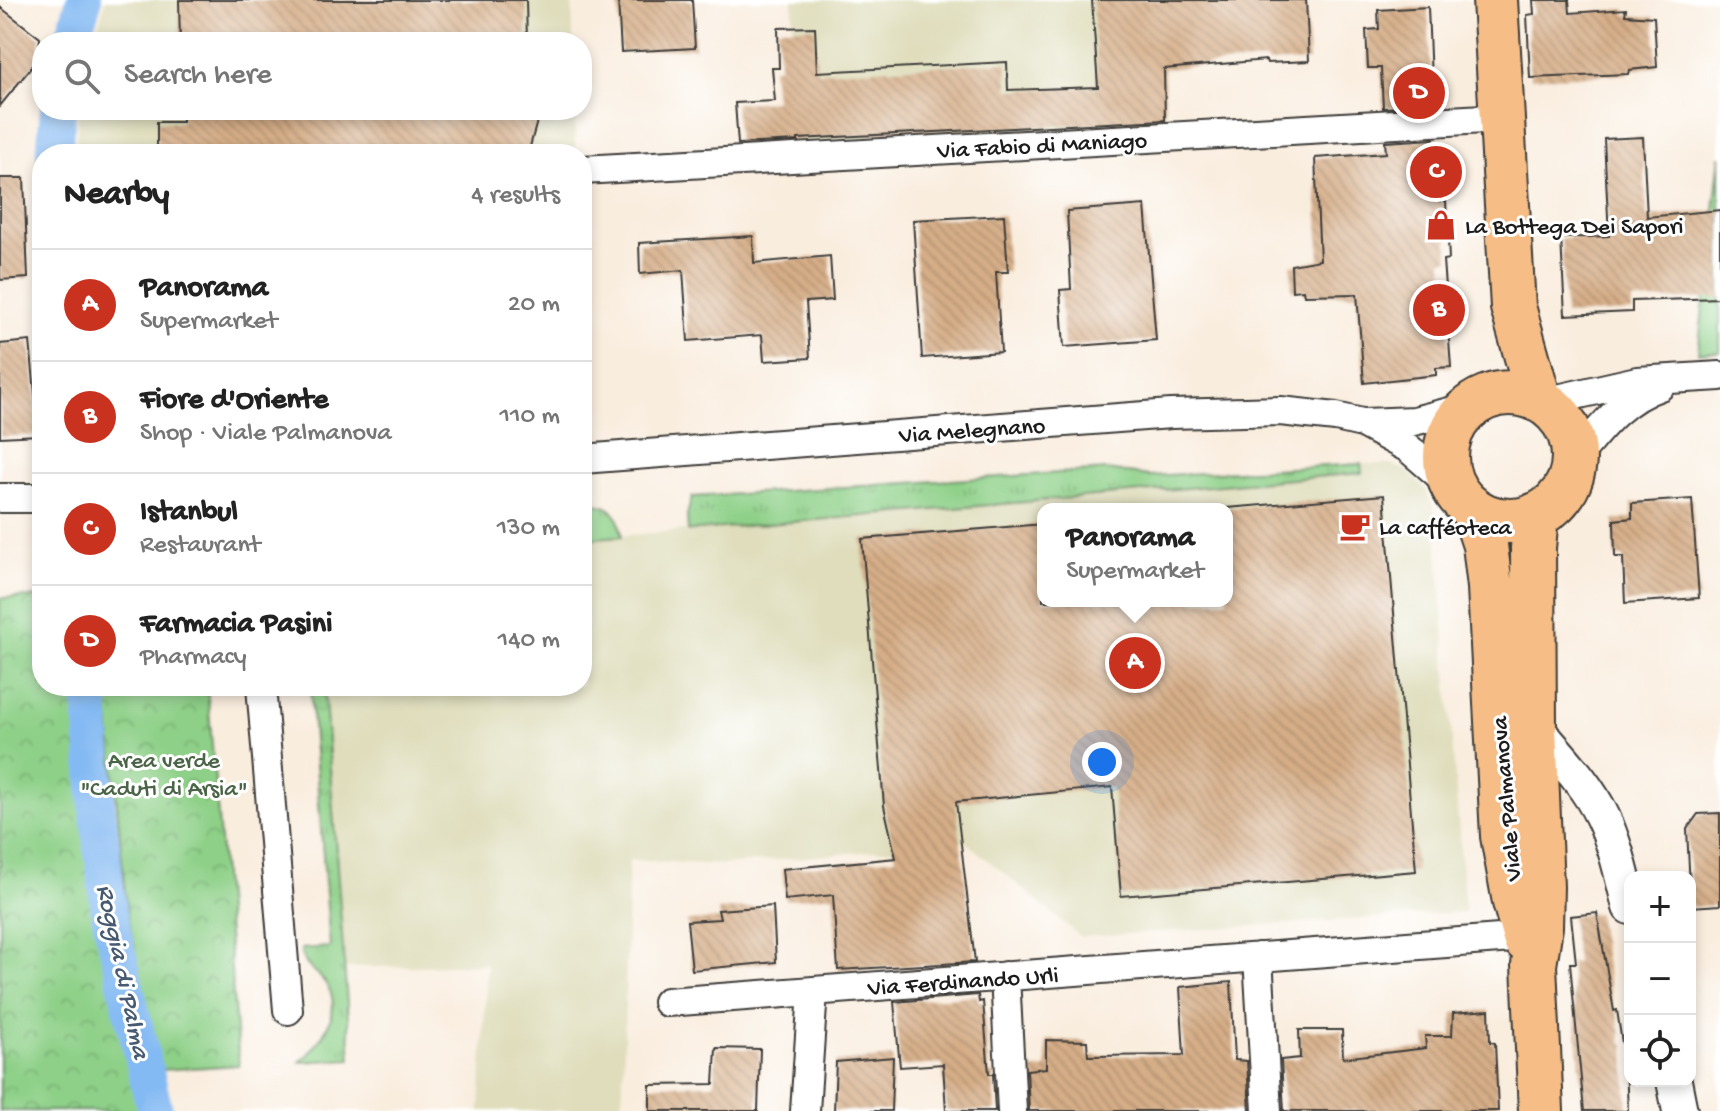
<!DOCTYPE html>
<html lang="en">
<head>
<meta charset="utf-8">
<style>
	body { margin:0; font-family:"Gochi Hand",sans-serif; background:#f6f6f6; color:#222 }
	.controls { position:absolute; right:24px; bottom:24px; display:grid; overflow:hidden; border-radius:16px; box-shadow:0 4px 12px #0003 }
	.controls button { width:72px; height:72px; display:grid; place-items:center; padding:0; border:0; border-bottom:2px solid #e0e0e0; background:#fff; color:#222; font:40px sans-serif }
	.you { position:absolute; left:1102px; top:762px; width:28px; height:28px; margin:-20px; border:6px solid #fff; border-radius:50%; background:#1a73e8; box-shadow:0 0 0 12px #1a73e833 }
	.badge { display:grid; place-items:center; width:52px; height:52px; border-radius:50%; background:#c8321e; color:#fff; font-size:26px; font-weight:700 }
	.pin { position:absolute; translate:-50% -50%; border:4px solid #fff; box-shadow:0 2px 8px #0006 }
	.popup { position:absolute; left:1037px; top:503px; width:196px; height:104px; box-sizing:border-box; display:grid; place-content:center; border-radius:16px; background:#fff; filter:drop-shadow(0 2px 6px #0005); font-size:26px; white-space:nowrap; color:#767676 }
	.popup b { font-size:30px; color:#222 }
	.popup::after { content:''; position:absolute; left:50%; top:100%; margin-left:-16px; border:16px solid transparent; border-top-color:#fff }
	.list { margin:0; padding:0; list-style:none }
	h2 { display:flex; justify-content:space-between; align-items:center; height:104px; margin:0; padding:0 32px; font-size:34px }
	h2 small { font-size:26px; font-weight:400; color:#767676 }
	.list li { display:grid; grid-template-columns:52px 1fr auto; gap:24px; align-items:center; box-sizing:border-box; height:112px; padding:0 32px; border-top:2px solid #e0e0e0 }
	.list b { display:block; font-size:30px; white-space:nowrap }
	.list p { margin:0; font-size:26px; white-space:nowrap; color:#767676 }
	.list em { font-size:26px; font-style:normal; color:#767676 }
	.icon { flex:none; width:44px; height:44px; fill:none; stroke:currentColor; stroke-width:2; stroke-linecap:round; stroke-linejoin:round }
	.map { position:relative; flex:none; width:1720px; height:1111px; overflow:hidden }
	.search { position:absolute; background:#fff; box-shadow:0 4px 12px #0003; left:32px; top:32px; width:560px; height:88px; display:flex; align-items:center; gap:20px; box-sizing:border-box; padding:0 28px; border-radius:32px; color:#767676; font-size:30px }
	.panel { position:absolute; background:#fff; box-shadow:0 4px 12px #0003; left:32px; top:144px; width:560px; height:552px; border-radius:32px }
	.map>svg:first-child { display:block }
</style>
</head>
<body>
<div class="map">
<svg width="1720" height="1111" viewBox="0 0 1720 1111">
	<defs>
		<pattern id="grass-tufts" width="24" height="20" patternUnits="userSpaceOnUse" patternTransform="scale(2)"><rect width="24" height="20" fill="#8ed088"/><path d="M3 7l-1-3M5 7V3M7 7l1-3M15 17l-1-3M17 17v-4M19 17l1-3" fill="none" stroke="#7ab275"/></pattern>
		<pattern id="park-crowns" width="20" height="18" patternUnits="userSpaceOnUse" patternTransform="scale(2)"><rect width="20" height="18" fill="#8ed088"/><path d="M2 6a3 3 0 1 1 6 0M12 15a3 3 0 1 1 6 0" fill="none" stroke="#7ab275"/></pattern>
		<pattern id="building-back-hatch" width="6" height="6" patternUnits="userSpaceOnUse" patternTransform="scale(2)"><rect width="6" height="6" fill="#d5ad87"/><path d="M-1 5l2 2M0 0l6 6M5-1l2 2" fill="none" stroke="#b69474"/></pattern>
	</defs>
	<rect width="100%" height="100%" fill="#fff"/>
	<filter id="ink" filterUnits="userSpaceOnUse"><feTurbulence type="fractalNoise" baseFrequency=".0125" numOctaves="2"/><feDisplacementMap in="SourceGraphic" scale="16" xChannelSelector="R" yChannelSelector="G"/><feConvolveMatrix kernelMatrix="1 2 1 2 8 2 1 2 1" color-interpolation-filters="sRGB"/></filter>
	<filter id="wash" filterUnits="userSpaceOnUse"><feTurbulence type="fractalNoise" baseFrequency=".006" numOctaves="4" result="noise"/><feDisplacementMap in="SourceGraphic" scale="32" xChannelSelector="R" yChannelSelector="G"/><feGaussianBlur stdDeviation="1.8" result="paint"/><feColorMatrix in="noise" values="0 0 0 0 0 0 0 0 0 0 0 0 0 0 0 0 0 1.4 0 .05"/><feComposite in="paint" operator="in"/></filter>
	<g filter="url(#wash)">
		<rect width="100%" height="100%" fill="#f9edde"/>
		<path fill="#dfddbb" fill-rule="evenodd" d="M106,0H572L573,42H94Z
			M793,0H1159L1166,123L798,144L793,73Z
			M79,110H575V154H75Z
			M1361,464H1390L1408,471L1426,490L1435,512L1465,912L1081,937L966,842L723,865L629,860L622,1111H480L487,964L345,968L324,686H582V539L1361,473ZM1043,509H1227V601H1043Z"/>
		<path fill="url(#grass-tufts)" stroke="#557652" stroke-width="2" d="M1361,464L1362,473L688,531L687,515L692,497L1107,470L1149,476Z
			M596,504C616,507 619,518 622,536L582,539V505Z
			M310,686H324L351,1059L300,1062C320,1044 345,1010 326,984C316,970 303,968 301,949L330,947Z"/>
		<path fill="url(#park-crowns)" stroke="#557652" stroke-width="2" d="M42,597V686H83C80,830 112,972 147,1111H0V598Z
			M106,686H207L239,1065L161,1070L127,914Z"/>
		<path fill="#8ed088" stroke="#557652" stroke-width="2" d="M1720,156V352L1698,353Z"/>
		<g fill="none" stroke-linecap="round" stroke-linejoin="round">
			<path stroke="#84baf3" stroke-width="36" d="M72,42L84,0
				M54,154L58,110
				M90,686L97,804L109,914L155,1111"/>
		</g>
		<g id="blocks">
			<path fill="url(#building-back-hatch)" d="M179,0H526L527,42H180Z
				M618,0H692L695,48L621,52Z
				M1092,0H1306L1309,61L1267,63L1266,60L1164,69L1165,120L798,139V141L738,144L735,103L775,101L772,68H779L778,28L815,27L817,72L1007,62L1008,90L1098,87Z
				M1533,0H1569L1570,13L1626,9L1625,15L1654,17L1657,67L1629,70L1628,74L1530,78L1527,15L1534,14Z
				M0,7L40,38L38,59L0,106Z
				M1428,7L1432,105L1383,108L1381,68H1368L1366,30L1379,29L1378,10Z
				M182,110H540L528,154H157V122H182Z
				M1643,137L1647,217L1720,210V298L1632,301V312L1565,315L1561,238L1609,236L1604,139Z
				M1434,139V155L1438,154L1440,201H1446L1449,259L1443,260L1451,367L1436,368V375L1364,383L1357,294L1304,295L1303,290L1292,291L1291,265L1320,260L1315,158L1386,153L1385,142Z
				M0,178H24L28,278L0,280Z
				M1145,205L1156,340L1064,347L1060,290L1071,289L1067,211Z
				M1004,215L1008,272H996L1001,352L922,358L913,220Z
				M753,236L754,263L830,256L833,300L806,302L810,358L764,361L762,335L688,341L683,270L640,274L639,243Z
				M30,341L39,435L0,437V344Z
				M1384,495L1416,871L1121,896L1112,787L956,802L975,962L838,970L833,895L785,900L782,869L896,858L884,806L862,539L1043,524V601H1227V508Z
				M1692,499L1699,598L1625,603L1623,557H1615L1614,520L1632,518V503Z
				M1720,813V905L1691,907L1687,829L1698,814Z
				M773,906L776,962L692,970L687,921L720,919L718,910Z
				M1597,913L1614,1011L1617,1010L1622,1043H1625L1628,1111H1584L1570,963H1576L1571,916Z
				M1231,982L1235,1060L1247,1061L1250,1111H1029L1027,1070L1046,1068V1040L1087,1041L1088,1056L1184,1055L1180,987Z
				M978,995L979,1002L983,1001L989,1074H993L995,1111H946L943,1064L900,1067L894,1002Z
				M1489,1010L1490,1042L1495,1043L1498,1111H1284L1281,1060L1300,1058L1299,1030H1342L1343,1058L1426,1048L1425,1036H1452L1453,1013Z
				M716,1048L760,1049L758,1111H650V1085L714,1084Z
				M893,1057L891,1111H834L836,1062Z"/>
		</g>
	</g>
	<g filter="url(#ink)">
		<use href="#blocks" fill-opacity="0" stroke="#3d3b39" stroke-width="2"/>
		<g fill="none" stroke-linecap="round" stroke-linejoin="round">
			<g stroke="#3d3b39" stroke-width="32">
				<path id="minor" d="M582,170L1502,118
					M1544,402L1637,381L1720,376
					M1364,423L1414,421L1469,407
					M582,459L1171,414L1280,411L1336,417L1362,423L1408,448L1452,486
					M1574,460C1599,430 1621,399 1660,386
					M0,498H42
					M261,686L288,1010
					M1258,957L1267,1111
					M1005,976L1012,1111
					M667,1002L1526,937
					M805,1111L813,991"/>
			</g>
			<g stroke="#3d3b39" stroke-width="38">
				<path id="tertiary" d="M1529,720C1554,751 1585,780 1602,816C1616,845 1622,876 1630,907
					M1674,1081L1680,1111"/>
			</g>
			<g stroke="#3d3b39" stroke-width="48">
				<path id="primary" d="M1495,0L1513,307L1539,400
					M1446 457a64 64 0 1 1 128 0a64 64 0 1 1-128 0Z
					M1473,509L1485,545L1490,587L1503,836L1515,902L1526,940
					M1536,515L1533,548L1534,727L1541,887L1540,927L1534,965L1541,1111"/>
			</g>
			<use href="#minor" stroke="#fff" stroke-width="28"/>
			<use href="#tertiary" stroke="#fff" stroke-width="34"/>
			<use href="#primary" stroke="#f6be86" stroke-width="44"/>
		</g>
	</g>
	<defs>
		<g id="shop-bare" transform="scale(2.4)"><path d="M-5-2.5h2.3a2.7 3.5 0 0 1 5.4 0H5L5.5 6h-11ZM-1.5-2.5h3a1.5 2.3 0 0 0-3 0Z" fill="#c8321e" stroke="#fff" stroke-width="2.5" paint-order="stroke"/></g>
		<g id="cafe-bare" transform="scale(2.4)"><path d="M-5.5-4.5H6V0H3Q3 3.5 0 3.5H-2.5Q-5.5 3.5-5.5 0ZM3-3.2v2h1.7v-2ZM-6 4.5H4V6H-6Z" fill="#c8321e" stroke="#fff" stroke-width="2.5" paint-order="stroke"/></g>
	</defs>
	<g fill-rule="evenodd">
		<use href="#shop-bare" x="1441" y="225"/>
		<use href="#cafe-bare" x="1355" y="526"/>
	</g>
	<g text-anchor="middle" stroke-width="6" stroke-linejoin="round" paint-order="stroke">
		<g font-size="24" fill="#1c1c1c" stroke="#fff">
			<text transform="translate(1042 144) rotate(-3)" y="8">Via Fabio di Maniago</text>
			<text transform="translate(972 429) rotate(-4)" y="8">Via Melegnano</text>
			<text transform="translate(1505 799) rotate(-95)" y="8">Viale Palmanova</text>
			<text transform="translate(963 980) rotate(-4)" y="8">Via Ferdinando Urli</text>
		</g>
		<g font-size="24" fill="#1c1c1c" stroke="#fff" text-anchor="start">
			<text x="1465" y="233">La Bottega Dei Sapori</text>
			<text x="1379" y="534">La cafféoteca</text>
		</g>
		<g font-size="24" fill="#4a6447" stroke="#fff">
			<text x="164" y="767">Area verde<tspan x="164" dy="28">"Caduti di Arsia"</tspan></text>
		</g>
		<g font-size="26" font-style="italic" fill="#465b72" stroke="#fff">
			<text transform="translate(125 971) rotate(78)" y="9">Roggia di Palma</text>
		</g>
	</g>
</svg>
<div class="controls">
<button>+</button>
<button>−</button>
<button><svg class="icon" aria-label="locate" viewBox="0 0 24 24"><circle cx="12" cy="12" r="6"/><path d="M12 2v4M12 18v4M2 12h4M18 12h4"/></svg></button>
</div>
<div class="you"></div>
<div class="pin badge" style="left:1135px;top:663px">A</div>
<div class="popup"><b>Panorama</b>Supermarket</div>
<div class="pin badge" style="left:1439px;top:310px">B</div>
<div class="pin badge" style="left:1436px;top:172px">C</div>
<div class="pin badge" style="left:1419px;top:93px">D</div>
<div class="search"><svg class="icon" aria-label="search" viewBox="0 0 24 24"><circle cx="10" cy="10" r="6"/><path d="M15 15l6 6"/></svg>Search here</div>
<section class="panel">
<h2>Nearby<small>4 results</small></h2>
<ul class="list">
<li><span class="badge">A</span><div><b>Panorama</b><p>Supermarket</p></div><em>20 m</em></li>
<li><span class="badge">B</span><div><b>Fiore d'Oriente</b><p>Shop · Viale Palmanova</p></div><em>110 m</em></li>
<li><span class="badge">C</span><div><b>Istanbul</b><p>Restaurant</p></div><em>130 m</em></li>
<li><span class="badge">D</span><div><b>Farmacia Pasini</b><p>Pharmacy</p></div><em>140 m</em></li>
</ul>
</section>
</div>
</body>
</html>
